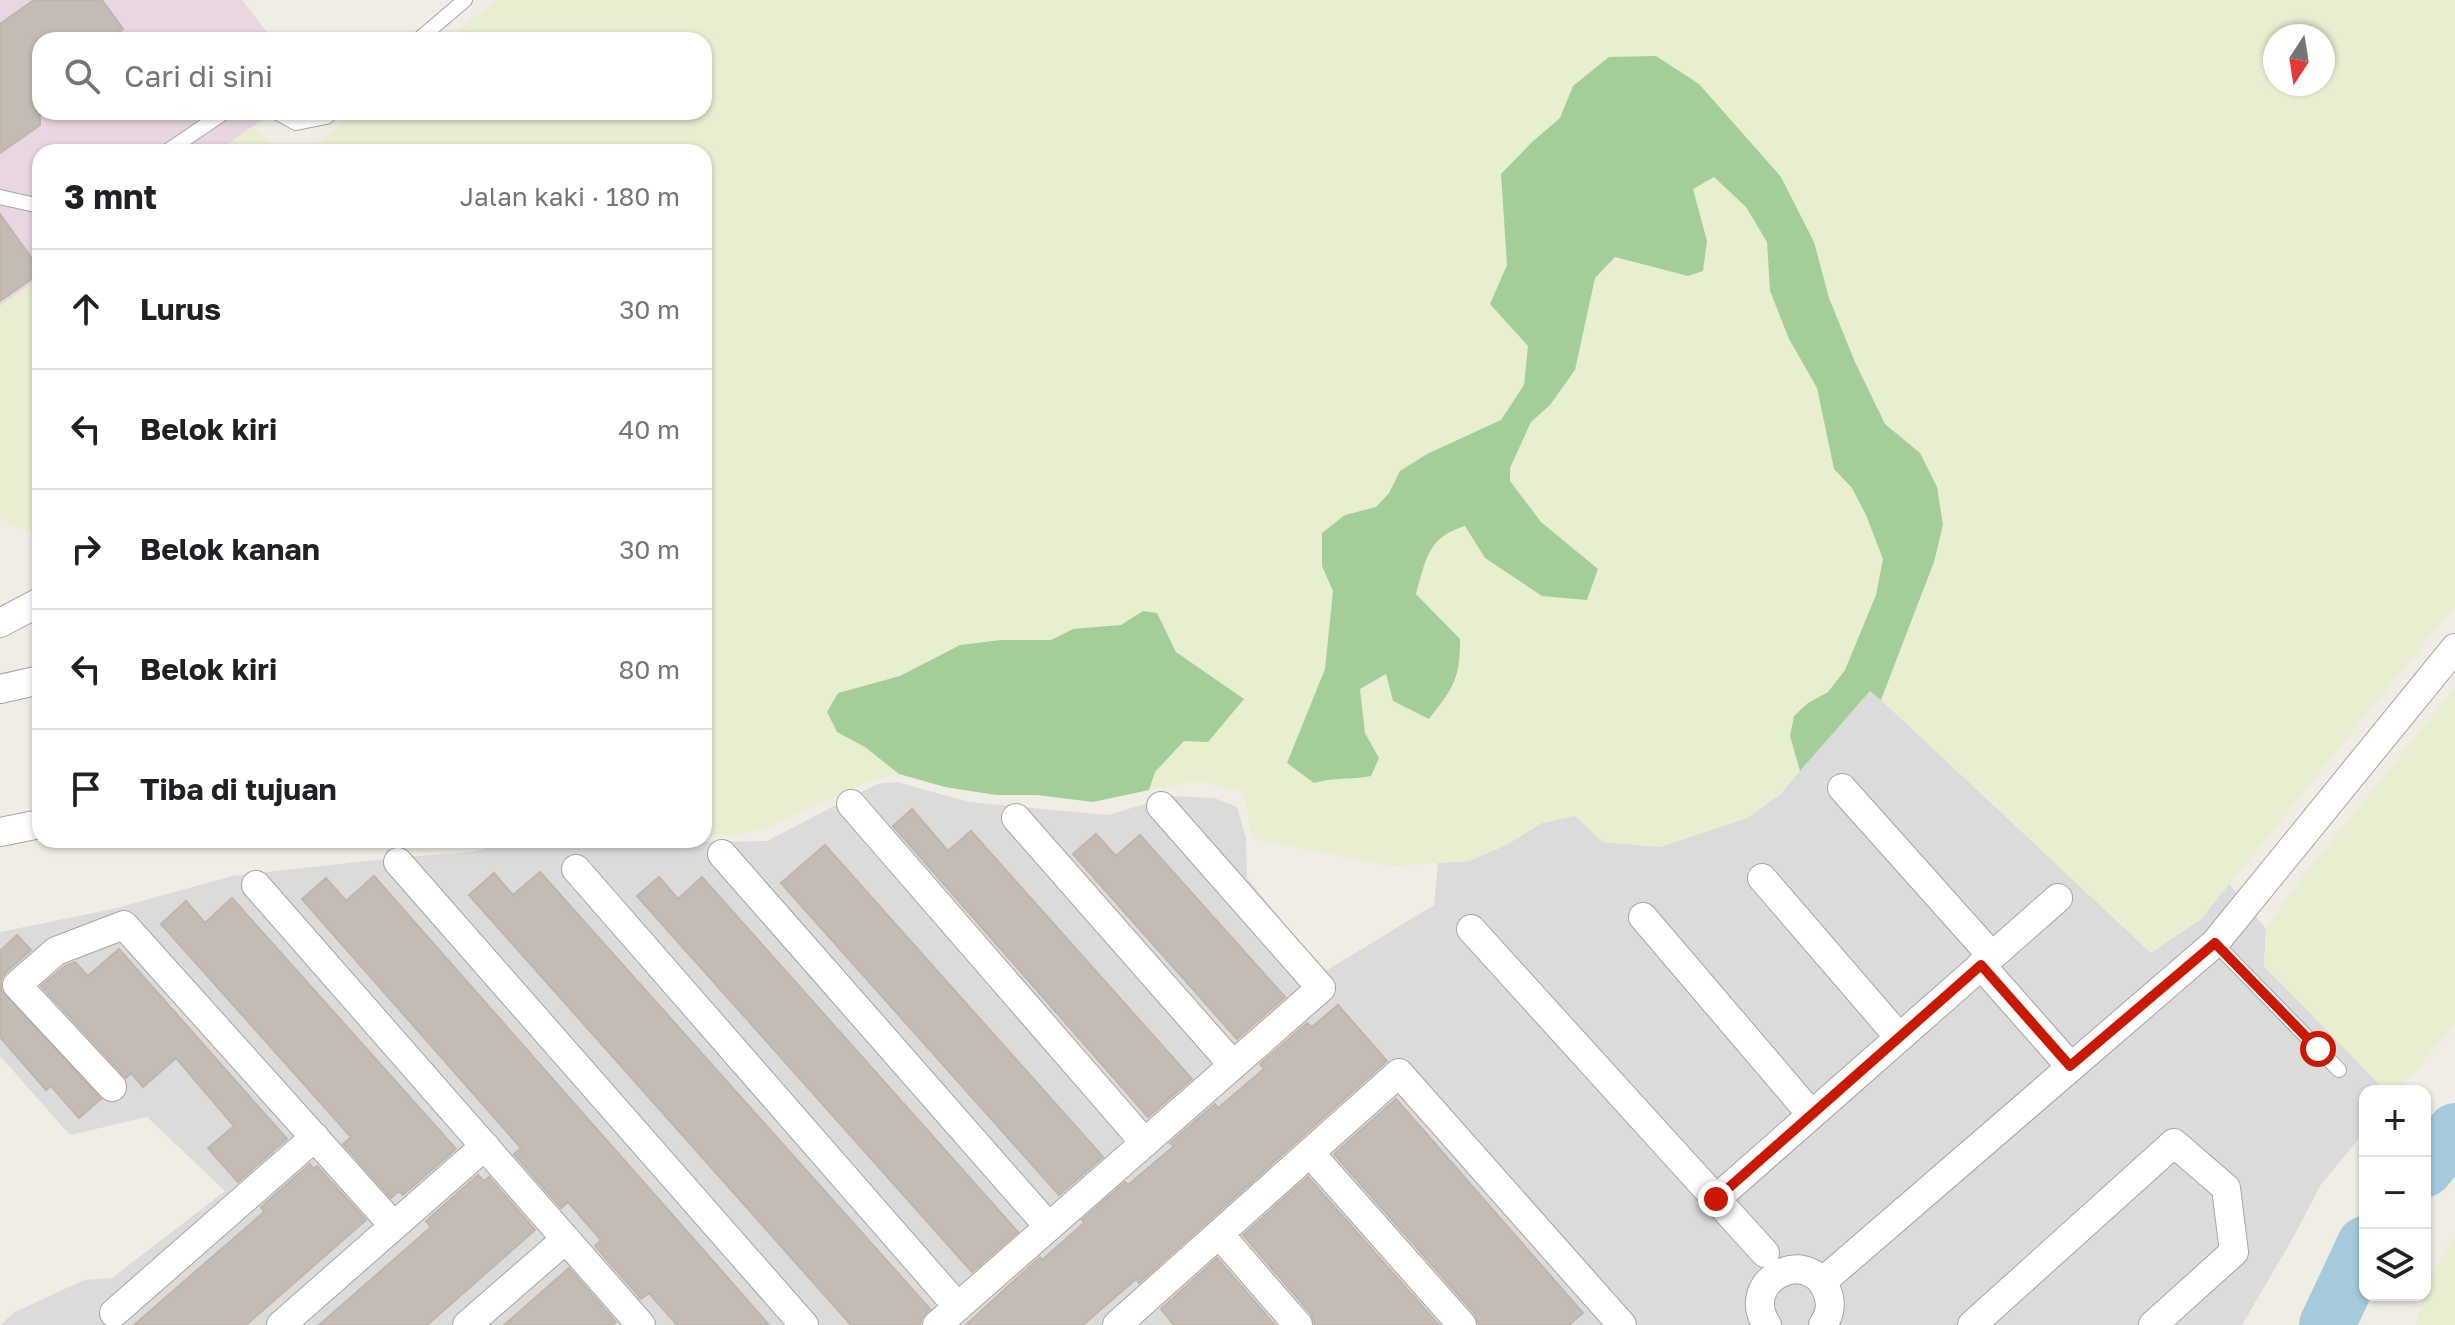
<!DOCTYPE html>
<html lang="id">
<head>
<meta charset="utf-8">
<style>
	body { margin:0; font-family:"Golos Text",sans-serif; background:#f6f6f6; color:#202124 }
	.controls { position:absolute; right:24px; bottom:24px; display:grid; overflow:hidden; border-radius:16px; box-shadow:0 2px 6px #0004 }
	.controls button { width:72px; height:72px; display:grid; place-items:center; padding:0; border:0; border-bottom:2px solid #e0e0e0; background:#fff; color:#202124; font:40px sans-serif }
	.compass { position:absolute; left:2263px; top:24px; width:72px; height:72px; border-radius:50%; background:#fff; box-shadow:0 2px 6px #0004; rotate:192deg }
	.stop { position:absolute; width:24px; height:24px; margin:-18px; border:6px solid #c91903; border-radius:50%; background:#fff }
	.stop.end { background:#c91903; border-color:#fff; box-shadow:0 2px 8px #0008 }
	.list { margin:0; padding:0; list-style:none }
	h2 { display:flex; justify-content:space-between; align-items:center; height:104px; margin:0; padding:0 32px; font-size:34px }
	h2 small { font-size:26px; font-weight:400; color:#757577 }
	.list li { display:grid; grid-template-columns:52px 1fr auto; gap:24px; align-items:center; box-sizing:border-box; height:120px; padding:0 32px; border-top:2px solid #e0e0e0 }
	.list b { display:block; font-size:30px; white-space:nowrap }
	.list em { font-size:26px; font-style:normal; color:#757577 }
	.icon { flex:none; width:44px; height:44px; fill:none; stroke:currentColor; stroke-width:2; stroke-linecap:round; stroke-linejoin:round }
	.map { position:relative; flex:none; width:2455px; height:1325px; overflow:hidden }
	.search { position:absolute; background:#fff; box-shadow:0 2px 6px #0004; left:32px; top:32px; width:680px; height:88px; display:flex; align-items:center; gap:20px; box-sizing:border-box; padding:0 28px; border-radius:24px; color:#757577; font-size:30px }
	.panel { position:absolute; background:#fff; box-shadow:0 2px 6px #0004; left:32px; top:144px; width:680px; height:704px; border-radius:24px }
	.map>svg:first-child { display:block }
</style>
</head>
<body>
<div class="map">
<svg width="2455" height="1325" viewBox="0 0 2455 1325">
	<rect width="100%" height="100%" fill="#efede4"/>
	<path fill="#dcdbdb" d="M1871,690L2151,953L2201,919L2229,883L2266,929L2264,966L2386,1091H2365V1131L2320,1186L2294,1236L2242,1325H0L15,1312L84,1280L112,1278L225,1191L147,1117L70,1135L0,1056V932L113,909L232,876L402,857L471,852L520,840H604L659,846L702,842L767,841L877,784L897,782L969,802L1108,815L1172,796L1214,798L1237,807L1246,838L1247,878L1324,972L1434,905L1438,863L1469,861L1506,845L1542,823L1575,815L1603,842L1660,847L1747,818L1800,771Z"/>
	<path fill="#e8d6e3" d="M0,0H242L273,40H40V112H273L217,152H40V278L0,306Z"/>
	<path fill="#e8eed0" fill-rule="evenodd" d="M497,0H2455V605L2201,919L2151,953L1881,700L1925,589L1943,525L1920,453L1885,424L1855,362L1829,298L1814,242L1781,177L1699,84L1573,86L1560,118L1532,142L1501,174L1507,265L1490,304L1528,345L1524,385L1501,420L1427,454L1401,471L1389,493L1376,507L1345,515L1322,566L1333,591L1325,669L1287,763L1314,783L1331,778L1353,779L1379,758L1365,734L1360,689L1386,673L1443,620L1416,594L1429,552L1443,533L1465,526L1475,539L1598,569L1541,522L1510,481V468L1531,422L1550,405L1575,370L1595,278L1616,257L1688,276L1707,241L1693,189L1714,177L1746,207L1767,242L1771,291L1789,339L1817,388L1834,469L1852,488L1866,515L1883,559L1876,595L1845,670L1828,692L1808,703L1790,736L1800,771L1781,794L1747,818L1660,847L1603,842L1575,816L1542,823L1506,845L1469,861L1392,866L1253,839L1243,792L1197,781L1149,790L1155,772L1184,741L1243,699L1176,652L1157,613L1143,611L1121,626L1073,629L1051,640H1001L960,645L900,676L872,684L837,731L865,747L899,774L871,780L767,828L734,836L704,834V152H306L357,112H704V40H447ZM2275,36H2323V84H2275Z
		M253,126L279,152H217Z
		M40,278V536L0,519V306Z
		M2455,688V1024L2398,1091H2386L2264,966L2266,929L2300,880Z
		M2455,1236V1325H2416L2432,1273Z"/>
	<path fill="#a3ce9a" d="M1656,56L1699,84L1781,177L1814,242L1829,298L1855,362L1885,424L1920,453L1937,487L1943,525L1934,562L1881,700L1870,691L1800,771L1790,736L1794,716L1808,703L1828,692L1845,670L1876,595L1883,559L1866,515L1852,488L1834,469L1817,388L1789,339L1770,291L1767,242L1746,207L1714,177L1693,189L1707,241L1703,271L1688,276L1615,257L1595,278L1575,370L1550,405L1531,422L1510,468V481L1541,522L1598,569L1587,600L1542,596L1485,558L1465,526C1428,537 1426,559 1416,594L1460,639C1460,680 1453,688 1429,719L1393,701L1386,674L1360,689L1365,733L1379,758L1371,776C1351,780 1333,777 1314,783L1287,763L1325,669L1333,591L1322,566V533L1345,515L1376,507L1389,493L1400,471L1427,454L1501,420L1524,385L1528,346L1490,304L1507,265L1501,174L1532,142L1560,118L1573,86L1609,57Z
		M1143,611L1157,613L1176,652L1244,699L1208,742L1184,741L1155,772L1149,790L1093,802L1037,795H996L945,787L899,774L865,747L837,732L827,712L838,693L900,676L960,645L1001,640H1051L1073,629L1121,625Z"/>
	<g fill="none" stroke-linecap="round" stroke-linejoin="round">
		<path stroke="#a5cadc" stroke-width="56" d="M2425,1169L2455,1131
			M2327,1325L2365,1244"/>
	</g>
	<path fill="#c4bcb4" stroke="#c0b5a7" stroke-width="2" d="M34,0H102L123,29L107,40H40V125L0,153V24Z
		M0,214L40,270V273L0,301Z
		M912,809L948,851L971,831L1192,1079L1148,1117L893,826Z
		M1096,834L1116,856L1140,835L1285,997L1237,1039L1073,854Z
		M825,845L1103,1157L1059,1195L781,883Z
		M540,872L930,1309L921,1319L920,1325H851L469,895L494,873L513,895Z
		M374,876L713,1261L769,1325H677L649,1293L641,1299L595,1246L601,1240L568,1202L561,1208L514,1154L521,1148L302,899L326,878L346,901Z
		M659,877L678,899L702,877L1018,1232L972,1272L637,896Z
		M232,898L456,1149L403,1195L399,1191L391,1198L343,1144L351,1137L161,924L186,901L205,923Z
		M17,935L31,950L5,973L1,980V989L101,1099L79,1118L51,1086L46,1090L0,1037V951Z
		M119,949L287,1139L238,1182L208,1148L234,1126L176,1058L143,1087L131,1073L126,1078L41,986L65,966L75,962L88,976Z
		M1338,1005L1387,1061L1139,1283L1136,1279L1083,1325H966L1040,1257L1042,1260L1084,1223L1082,1220L1125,1182L1128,1185L1174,1146L1170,1143L1215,1104L1218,1108L1264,1069L1260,1064L1307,1023L1312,1027Z
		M1396,1099L1583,1313L1569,1325H1479L1475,1314L1334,1154Z
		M310,1164L314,1169L317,1166L366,1220L246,1325H134L264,1212L261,1207Z
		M478,1175L484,1181L489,1177L535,1230L427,1325H319L431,1227L426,1221Z
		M1308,1177L1439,1325H1315L1311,1314L1243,1235Z
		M1217,1258L1275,1325H1174L1161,1309Z
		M569,1268L616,1322L612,1325H504Z"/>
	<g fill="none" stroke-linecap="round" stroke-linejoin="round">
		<g stroke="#a5a5a5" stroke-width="16">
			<path id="lane" d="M418,40L465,0
				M276,112L296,123L326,117L332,112
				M166,152L225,112
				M0,197L40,206
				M2215,943L2339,1070"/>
		</g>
		<g stroke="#a5a5a5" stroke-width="30">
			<path id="street" d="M0,623L40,602
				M0,689L40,680
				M1842,788L1992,956
				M851,804L1145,1143
				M1016,818L1233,1065
				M0,832L40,824
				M722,854L1049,1227
				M398,862L804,1325
				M576,869L958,1307
				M1762,878L1899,1037
				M256,885L641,1325
				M1643,917L1811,1114
				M1471,929L1765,1253
				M1981,965L2070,1066
				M112,1087L17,985L56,951L124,925L394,1226
				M1310,1153L1462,1325
				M1716,1199L2058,898
				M1219,1234L1298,1325
				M1822,1282L2215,943L2455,648
				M114,1313L315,1137
				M281,1325L485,1146
				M467,1325L566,1239
				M937,1325L1321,988L1161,806
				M1117,1325L1399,1073L1622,1325
				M1767,1325C1738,1281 1806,1246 1826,1289C1832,1302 1831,1313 1823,1325
				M1972,1325L2174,1143L2226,1188L2234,1252L2153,1325"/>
		</g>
		<use href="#lane" stroke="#fff" stroke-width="14"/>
		<use href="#street" stroke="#fff" stroke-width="28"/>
	</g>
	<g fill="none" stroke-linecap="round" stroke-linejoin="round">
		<path stroke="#c91903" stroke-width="10" d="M1716,1199L1981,965L2070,1066L2215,943L2318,1049"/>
	</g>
</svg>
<div class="controls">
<button>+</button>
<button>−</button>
<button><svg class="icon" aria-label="layers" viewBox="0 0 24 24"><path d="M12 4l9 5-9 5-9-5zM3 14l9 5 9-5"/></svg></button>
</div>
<svg class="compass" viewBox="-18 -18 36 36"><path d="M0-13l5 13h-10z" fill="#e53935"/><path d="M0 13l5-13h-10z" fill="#757577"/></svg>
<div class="stop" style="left:2318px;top:1049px"></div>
<div class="stop end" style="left:1716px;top:1199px"></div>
<div class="search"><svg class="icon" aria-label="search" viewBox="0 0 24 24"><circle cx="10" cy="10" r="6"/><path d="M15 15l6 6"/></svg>Cari di sini</div>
<section class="panel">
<h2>3 mnt<small>Jalan kaki · 180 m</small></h2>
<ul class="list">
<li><svg class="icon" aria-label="ahead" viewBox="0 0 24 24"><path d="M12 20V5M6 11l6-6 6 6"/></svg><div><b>Lurus</b></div><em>30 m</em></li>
<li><svg class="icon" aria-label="left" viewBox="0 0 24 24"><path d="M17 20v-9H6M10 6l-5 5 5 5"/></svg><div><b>Belok kiri</b></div><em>40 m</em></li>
<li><svg class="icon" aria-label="right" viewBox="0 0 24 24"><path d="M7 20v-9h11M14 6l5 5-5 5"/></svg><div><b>Belok kanan</b></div><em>30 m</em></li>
<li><svg class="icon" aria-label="left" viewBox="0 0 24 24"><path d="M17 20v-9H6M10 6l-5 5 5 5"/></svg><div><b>Belok kiri</b></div><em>80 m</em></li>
<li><svg class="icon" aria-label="arrive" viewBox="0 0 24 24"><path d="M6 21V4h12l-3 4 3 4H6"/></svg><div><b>Tiba di tujuan</b></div></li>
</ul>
</section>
</div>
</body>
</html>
